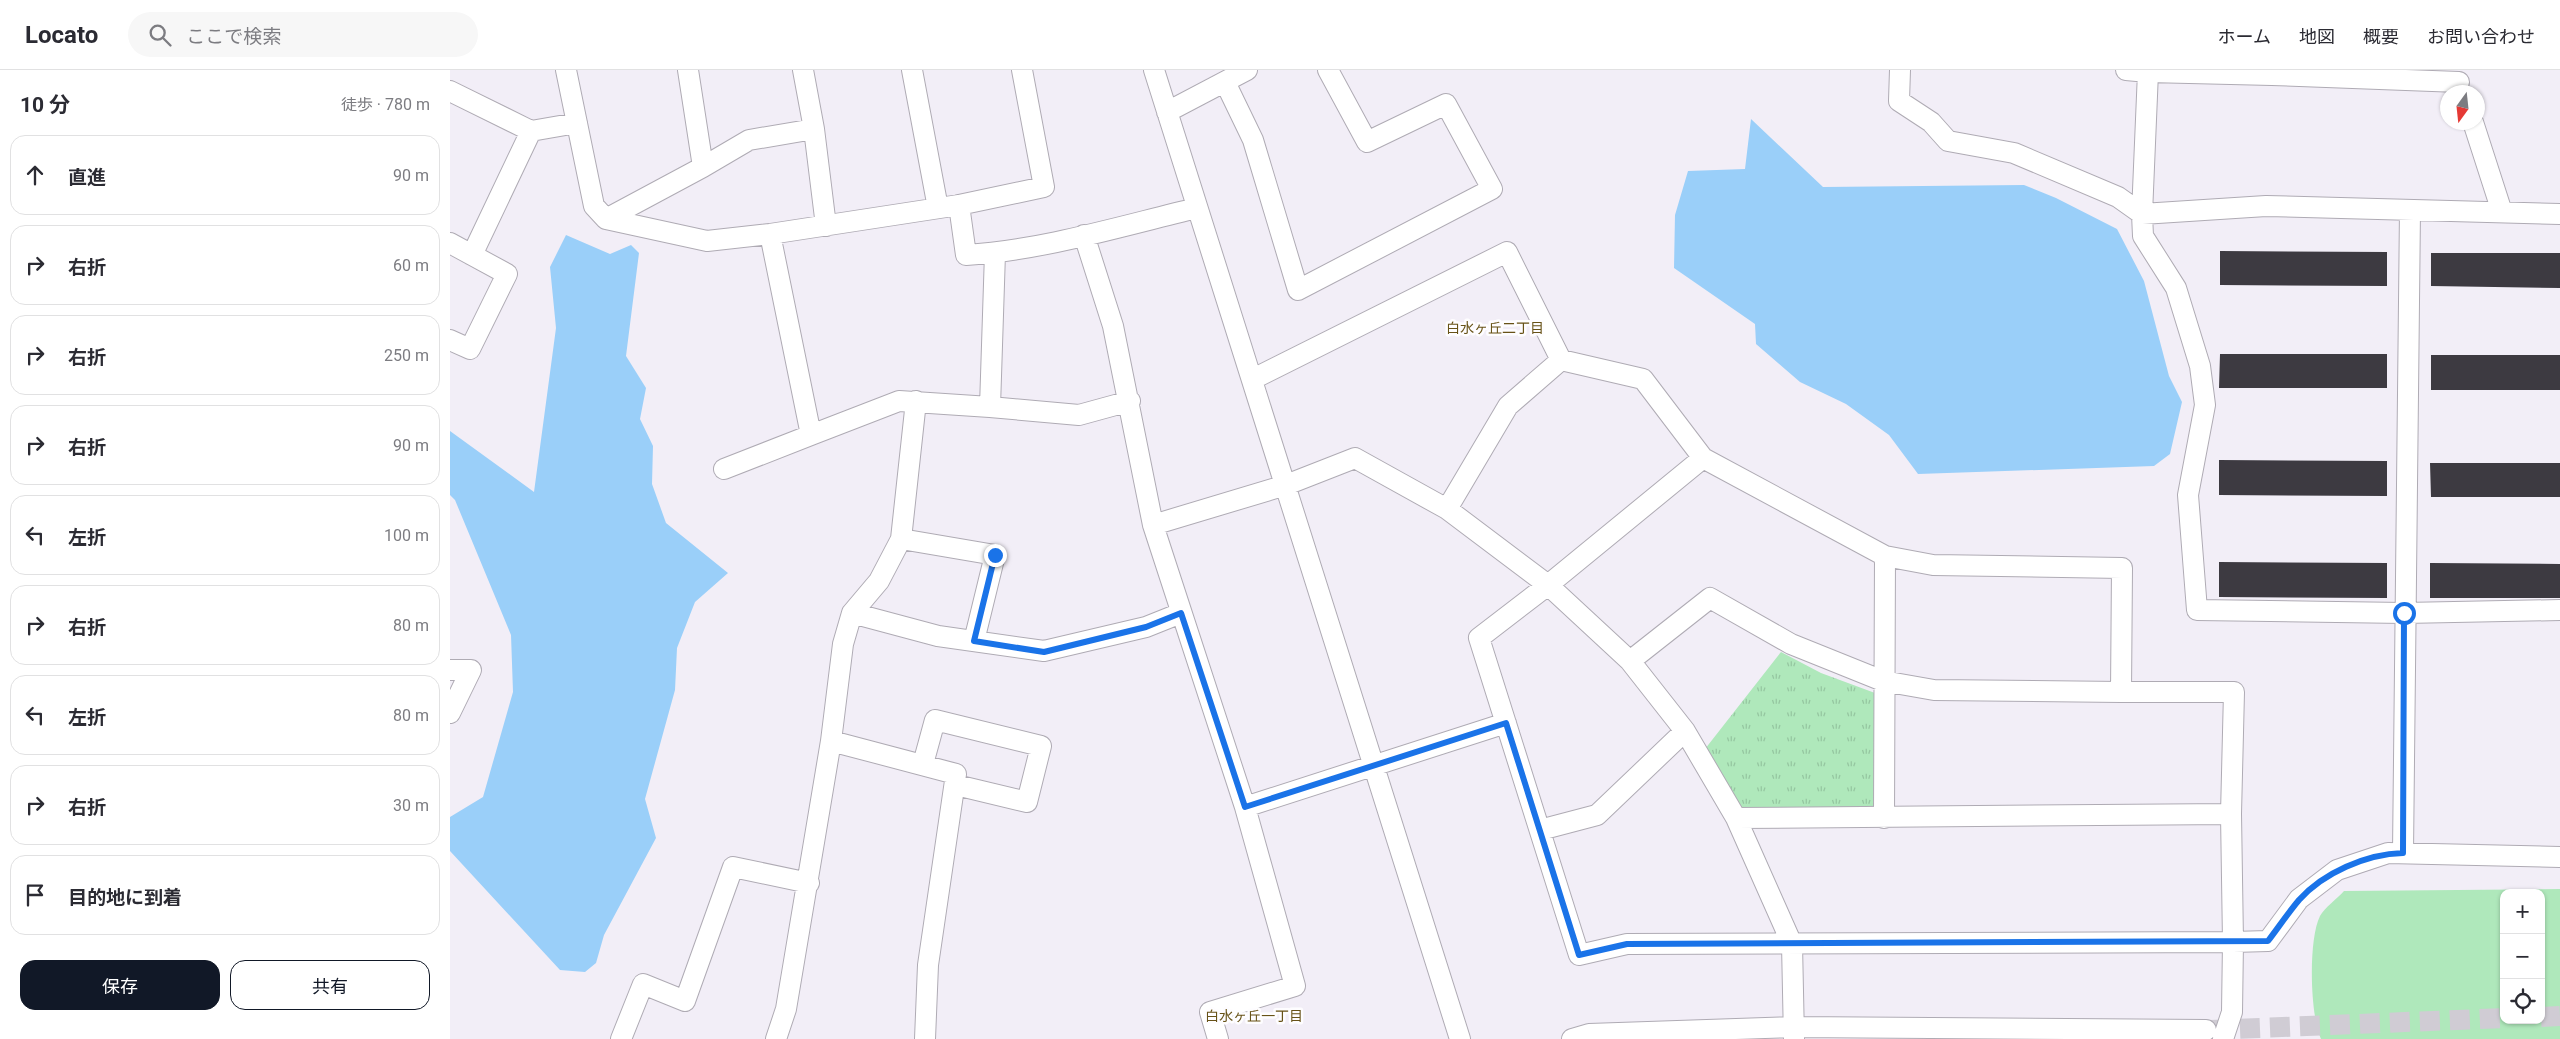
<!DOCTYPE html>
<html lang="ja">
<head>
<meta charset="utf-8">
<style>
	body { margin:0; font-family:Roboto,"Noto Sans JP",sans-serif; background:#f7f7f7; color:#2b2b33 }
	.controls { position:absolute; right:15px; bottom:15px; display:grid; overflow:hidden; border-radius:10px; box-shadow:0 1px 4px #0004 }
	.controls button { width:45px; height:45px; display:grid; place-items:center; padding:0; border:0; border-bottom:1px solid #e1e1e2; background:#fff; color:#2b2b33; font:25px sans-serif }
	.compass { position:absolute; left:1990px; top:15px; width:45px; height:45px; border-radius:50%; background:#fff; box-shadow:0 1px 4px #0004; rotate:195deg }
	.stop { position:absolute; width:15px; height:15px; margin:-11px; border:4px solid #1a73e8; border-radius:50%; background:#fff }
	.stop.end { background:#1a73e8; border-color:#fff; box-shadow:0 1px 5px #0008 }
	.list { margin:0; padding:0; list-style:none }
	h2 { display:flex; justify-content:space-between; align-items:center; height:65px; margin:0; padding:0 20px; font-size:21px }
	h2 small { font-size:16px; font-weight:400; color:#7c7c81 }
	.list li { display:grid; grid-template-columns:32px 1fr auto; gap:15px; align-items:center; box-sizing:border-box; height:80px; margin:0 10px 10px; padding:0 10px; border:1px solid #e1e1e2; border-radius:15px }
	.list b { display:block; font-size:19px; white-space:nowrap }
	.list em { font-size:16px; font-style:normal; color:#7c7c81 }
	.actions { display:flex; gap:10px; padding:15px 20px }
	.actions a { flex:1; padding:11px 0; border:1px solid #111827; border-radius:15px; text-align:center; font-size:18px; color:#111827 }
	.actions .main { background:#111827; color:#fff }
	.icon { flex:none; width:28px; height:28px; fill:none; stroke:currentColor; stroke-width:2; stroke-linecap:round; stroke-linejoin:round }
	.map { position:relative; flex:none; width:2110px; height:969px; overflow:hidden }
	header { display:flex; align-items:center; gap:30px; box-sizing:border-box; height:70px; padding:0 25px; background:#fff; border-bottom:1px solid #e1e1e2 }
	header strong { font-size:24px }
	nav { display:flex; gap:28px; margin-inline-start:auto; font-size:18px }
	.search { width:350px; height:45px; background:#f7f7f7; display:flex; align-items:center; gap:12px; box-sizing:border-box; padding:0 18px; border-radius:28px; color:#7c7c81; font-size:19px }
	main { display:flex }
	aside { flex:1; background:#fff }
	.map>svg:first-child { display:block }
</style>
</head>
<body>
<header>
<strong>Locato</strong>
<div class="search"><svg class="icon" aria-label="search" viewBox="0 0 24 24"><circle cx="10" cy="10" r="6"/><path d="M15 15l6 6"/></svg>ここで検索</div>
<nav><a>ホーム</a><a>地図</a><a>概要</a><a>お問い合わせ</a></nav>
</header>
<main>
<aside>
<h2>10 分<small>徒歩 · 780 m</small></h2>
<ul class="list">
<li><svg class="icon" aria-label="ahead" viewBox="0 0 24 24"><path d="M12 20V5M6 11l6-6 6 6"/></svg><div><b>直進</b></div><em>90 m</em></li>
<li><svg class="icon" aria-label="right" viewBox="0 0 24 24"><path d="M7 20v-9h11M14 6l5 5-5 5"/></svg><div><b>右折</b></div><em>60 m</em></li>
<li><svg class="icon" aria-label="right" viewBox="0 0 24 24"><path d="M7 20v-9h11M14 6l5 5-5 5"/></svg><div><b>右折</b></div><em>250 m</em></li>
<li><svg class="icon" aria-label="right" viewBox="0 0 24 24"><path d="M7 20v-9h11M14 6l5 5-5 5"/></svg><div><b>右折</b></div><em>90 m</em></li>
<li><svg class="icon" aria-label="left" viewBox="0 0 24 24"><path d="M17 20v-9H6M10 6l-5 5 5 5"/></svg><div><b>左折</b></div><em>100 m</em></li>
<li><svg class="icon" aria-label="right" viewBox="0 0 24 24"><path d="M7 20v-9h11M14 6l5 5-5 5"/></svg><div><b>右折</b></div><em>80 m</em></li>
<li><svg class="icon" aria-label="left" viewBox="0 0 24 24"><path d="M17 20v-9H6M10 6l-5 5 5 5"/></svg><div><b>左折</b></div><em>80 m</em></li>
<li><svg class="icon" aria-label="right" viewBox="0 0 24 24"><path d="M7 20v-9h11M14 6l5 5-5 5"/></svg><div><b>右折</b></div><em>30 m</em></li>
<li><svg class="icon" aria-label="arrive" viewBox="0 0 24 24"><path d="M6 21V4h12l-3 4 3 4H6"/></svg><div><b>目的地に到着</b></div></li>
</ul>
<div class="actions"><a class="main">保存</a><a>共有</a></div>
</aside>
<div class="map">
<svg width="2110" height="969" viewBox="0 0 2110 969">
	<defs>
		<pattern id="park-tufts" width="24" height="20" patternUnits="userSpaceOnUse" patternTransform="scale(1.25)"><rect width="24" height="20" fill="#afe8bb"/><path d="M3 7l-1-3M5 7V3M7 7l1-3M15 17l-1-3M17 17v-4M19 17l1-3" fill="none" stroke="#95c6a0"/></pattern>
	</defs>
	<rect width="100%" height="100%" fill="#f2eef7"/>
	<path fill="#afe8bb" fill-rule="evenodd" d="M2110,819V969H1871C1860,945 1858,870 1870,846C1875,837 1887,829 1894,821ZM2054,823H2091V950H2054Z"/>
	<path fill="url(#park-tufts)" d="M1331,582L1371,603L1425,623L1424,739H1290L1255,679Z"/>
	<path fill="#9acff9" d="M1301,49L1373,117L1574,115L1606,128L1667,159L1694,211L1719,306L1732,332L1720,384L1704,396L1468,404L1439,365L1396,334L1350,312L1306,274L1305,254L1224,198L1225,145L1238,101L1295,99Z
		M116,165L160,184L181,175L189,183L176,286L196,318L190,349L203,376L202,414L216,453L278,503L245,532L227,578L225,620L195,729L206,768L154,865L146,893L135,902L110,900L0,781V747L33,727L63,622L61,565L5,430L0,425V361L84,422L106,258L100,197Z"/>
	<path fill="#3d3a41" d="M1770,181L1937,182V216L1770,215Z
		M1981,183H2110V218L1981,216Z
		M1770,284H1937V318H1769Z
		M1981,285H2110V320H1981Z
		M1769,390L1937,391V426L1769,425Z
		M1980,393H2110V427H1981Z
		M1769,492L1937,493V528L1769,527Z
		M1980,493L2110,494V528H1980Z"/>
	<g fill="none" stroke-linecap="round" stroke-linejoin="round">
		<path stroke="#d0ccd4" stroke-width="20" stroke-dasharray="20 10" stroke-linecap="butt" d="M2091,947L2110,946
			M1760,960L2054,948"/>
		<g stroke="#afabb4" stroke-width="22">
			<path id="minor" d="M116,0L144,136L156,149L253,97L238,0
				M353,0L364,59L376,156
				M462,0L488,138
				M704,0L1010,969
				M1450,0L1449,31L1481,52L1498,71L1564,83L1668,127L1692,144L1693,166L1726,218L1750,296L1755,335L1738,425L1747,540L1954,543L2110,540
				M1676,0L1698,2L1692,144L1816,136L2110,144
				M1698,2L1822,5V0
				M1822,5L2009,12
				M775,12L803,70L848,220L1042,119L996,34L917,72L878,0
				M0,21L81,61L127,53
				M717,42L797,0
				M2023,52L2052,142
				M253,97L299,70L364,59
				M509,135L516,185C594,180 671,156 747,138
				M156,149L257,171L320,164L509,135L594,117L572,0
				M320,164L361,365L449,331L540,337L545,183
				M634,165L663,256L703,455L795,737L845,916L760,942L768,969
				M0,173L57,204L20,279L0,270
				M22,185L81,61
				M803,309L1057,182L1111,290L1193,309L1253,388L1435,486L1483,495L1672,498L1671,622L1484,620L1433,611L1341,574L1260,528L1180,591
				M466,331L451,469L429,511L402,543L393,574L381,671L506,704L478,895L475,969
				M540,337L629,345L680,331
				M1253,388L1098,515L1029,568L1129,885L1177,874L1783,872L1781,744L1784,622H1671
				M274,399L361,365
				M997,439L1058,336L1111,290
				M703,455L836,415L905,388L997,439L1098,515L1180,591L1235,661L1286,748L1781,744
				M451,469L545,485L524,571
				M402,543L488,566L594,581L696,557L731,543
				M0,600H21L0,643
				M473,694L485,650L591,676L577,732L506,715
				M795,737L1056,653
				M1286,748L1342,874L1344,969
				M1434,748L1435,486
				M1090,760L1147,745L1235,661
				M1953,783L1960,140
				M171,969L193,914L235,931L283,797L359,813
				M326,969L336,939L381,671
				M1122,969L1139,964L1344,957L1756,960
				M1773,969L1782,942L1783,872L1818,871L1849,829L1887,800L1938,783L2110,787"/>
		</g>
		<use href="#minor" stroke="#fff" stroke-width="20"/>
	</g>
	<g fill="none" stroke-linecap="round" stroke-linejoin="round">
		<path stroke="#1a73e8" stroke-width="6" d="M545,485L524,571L594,582L696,557L731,543L795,737L1056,653L1129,885L1177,874L1818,871C1828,858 1838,843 1849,830C1873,803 1916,784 1953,783L1954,543"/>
	</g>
	<g text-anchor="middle" stroke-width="5" stroke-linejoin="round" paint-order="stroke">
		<g font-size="14" fill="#675217" stroke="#fefdff">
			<text x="1045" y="263">白水ヶ丘二丁目</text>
			<text x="804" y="951">白水ヶ丘一丁目</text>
		</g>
	</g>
</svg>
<div class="controls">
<button>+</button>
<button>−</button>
<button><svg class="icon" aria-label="locate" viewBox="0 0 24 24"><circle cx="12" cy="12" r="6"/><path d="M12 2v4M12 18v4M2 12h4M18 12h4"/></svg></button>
</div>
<svg class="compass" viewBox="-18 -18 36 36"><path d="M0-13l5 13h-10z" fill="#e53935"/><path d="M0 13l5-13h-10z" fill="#7c7c81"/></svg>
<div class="stop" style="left:1954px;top:543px"></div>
<div class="stop end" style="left:545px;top:485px"></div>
</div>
</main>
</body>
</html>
